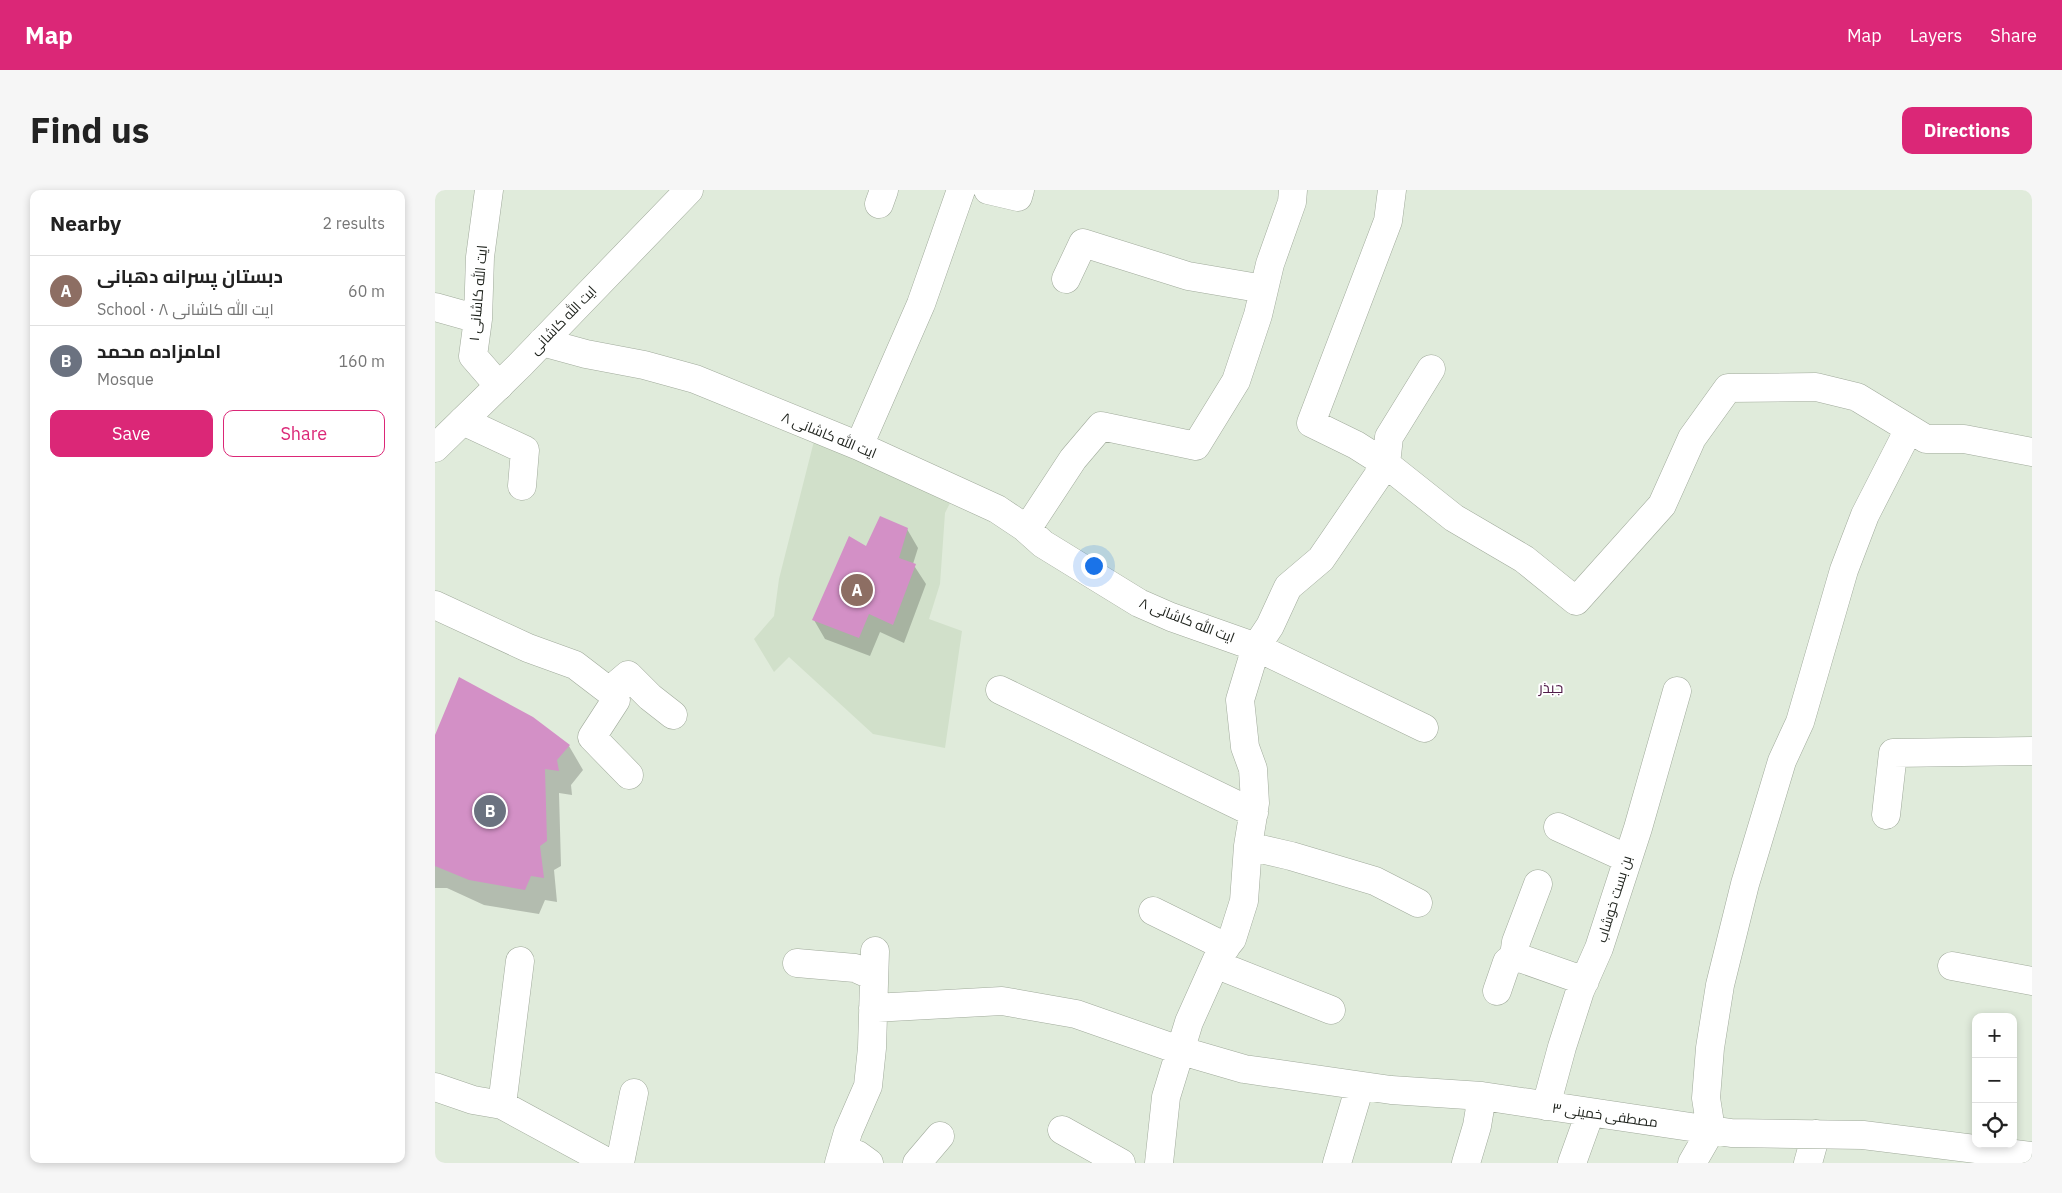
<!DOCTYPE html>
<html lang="en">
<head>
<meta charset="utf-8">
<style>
	body { margin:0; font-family:"IBM Plex Sans",Cairo,sans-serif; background:#f6f6f6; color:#222 }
	.controls { position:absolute; right:15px; bottom:15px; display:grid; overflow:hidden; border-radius:10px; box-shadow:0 2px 8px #0003 }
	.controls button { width:45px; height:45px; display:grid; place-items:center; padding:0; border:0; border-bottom:1px solid #e0e0e0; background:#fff; color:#222; font:25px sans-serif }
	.you { position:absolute; left:658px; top:375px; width:18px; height:18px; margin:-12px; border:4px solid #fff; border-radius:50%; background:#1a73e8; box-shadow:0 0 0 8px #1a73e833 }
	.badge { display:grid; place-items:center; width:32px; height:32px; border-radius:50%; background:#db2777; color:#fff; font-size:16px; font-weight:700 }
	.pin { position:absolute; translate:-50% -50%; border:2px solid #fff; box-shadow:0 1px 5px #0006 }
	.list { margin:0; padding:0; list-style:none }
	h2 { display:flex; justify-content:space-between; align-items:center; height:65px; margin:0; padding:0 20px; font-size:21px }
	h2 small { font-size:16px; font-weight:400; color:#767676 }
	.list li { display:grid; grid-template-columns:32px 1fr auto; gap:15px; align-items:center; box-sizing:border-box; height:70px; padding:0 20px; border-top:1px solid #e0e0e0 }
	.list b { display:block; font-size:19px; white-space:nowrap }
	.list p { margin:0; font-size:16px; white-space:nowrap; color:#767676 }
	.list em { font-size:16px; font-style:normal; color:#767676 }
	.actions { display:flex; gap:10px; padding:15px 20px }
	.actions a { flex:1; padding:11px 0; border:1px solid #db2777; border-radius:10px; text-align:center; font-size:18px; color:#db2777 }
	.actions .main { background:#db2777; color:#fff }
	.icon { flex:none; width:28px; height:28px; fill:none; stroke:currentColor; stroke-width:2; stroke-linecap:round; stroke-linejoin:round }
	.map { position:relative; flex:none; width:1597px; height:973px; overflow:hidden; border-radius:10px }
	header { display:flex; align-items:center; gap:30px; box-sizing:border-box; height:70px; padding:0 25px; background:#db2777; color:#fff }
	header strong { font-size:24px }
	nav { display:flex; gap:28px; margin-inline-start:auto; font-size:18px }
	.intro { display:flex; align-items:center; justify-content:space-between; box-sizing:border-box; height:120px; padding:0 30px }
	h1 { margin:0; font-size:35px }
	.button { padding:12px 22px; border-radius:10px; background:#db2777; color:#fff; font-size:18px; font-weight:700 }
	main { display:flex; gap:30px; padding:0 30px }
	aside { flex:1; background:#fff; border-radius:10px; box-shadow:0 2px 8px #0003 }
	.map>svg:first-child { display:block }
</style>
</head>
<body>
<header>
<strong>Map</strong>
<nav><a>Map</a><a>Layers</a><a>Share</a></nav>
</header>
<div class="intro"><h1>Find us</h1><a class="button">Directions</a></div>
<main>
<aside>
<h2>Nearby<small>2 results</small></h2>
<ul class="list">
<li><span class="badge" style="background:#8d6e63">A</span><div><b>دبستان پسرانه دهبانی</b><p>School · ایت الله کاشانی ۸</p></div><em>60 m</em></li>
<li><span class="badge" style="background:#6b7280">B</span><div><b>امامزاده محمد</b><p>Mosque</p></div><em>160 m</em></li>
</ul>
<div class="actions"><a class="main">Save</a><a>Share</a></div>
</aside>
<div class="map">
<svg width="1597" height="973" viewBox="0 0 1597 973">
	<rect width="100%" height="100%" fill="#e0ebdb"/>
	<path fill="#d1e0ca" d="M379,251L516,311L510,323L505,394L494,429L527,441L510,558L438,544L354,467L339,482L319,449L339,426L344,389Z"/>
	<path fill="#0003" d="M472,339L483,358L478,374L491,394L469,453L445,442L435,466L390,449L379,430L432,358Z
		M0,548L134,556L148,580L136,595L137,605L124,603L126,676L119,680L122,712L110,710L104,724L49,715L12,698H0Z"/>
	<path fill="#d390c6" d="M445,326L473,338L464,368L481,374L458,435L434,424L424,448L377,430L414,346L431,356Z
		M24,487L98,527L135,555L122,570L124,581L110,579L112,651L105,656L109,688L96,686L90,700L34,690L0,676V545Z"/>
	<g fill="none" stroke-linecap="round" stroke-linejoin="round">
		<g stroke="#a0aa9b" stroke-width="29">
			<path id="minor" d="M54,0L45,67L43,129L38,166L64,196
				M553,0L583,7L585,0
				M957,0L953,31L876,233L921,255L951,274L1019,328L1089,369L1141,411L1227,315L1257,248L1293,198L1381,197L1422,207L1491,249H1529L1597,262
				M444,14L449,0
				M631,89L648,53L753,86L829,99
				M0,117L43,129
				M107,152L151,164L209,175L260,189L424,256L562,319L589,337L608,354L704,413L736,427L821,457L805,510L810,557L818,579L820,613L813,656L809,711L797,749L784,765L754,832L731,907L724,973
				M28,231L90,260L87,296
				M424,256L486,114L526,0
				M592,339L638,269L666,236L761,256L801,191L823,125L835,74L857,12L858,0
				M0,415L93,458L140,475L174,501L181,510L157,547L194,585
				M565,500L819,623
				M174,501L193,485L215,507L238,525
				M989,538L821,457L835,436L853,397L886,369L951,274L954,247L996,179
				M1451,625L1458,563L1597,561
				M1123,637L1191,668
				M813,656L856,666L940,691L983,713
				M1103,694L1081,752L1079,766L1150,791
				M718,721L791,757
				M362,773L420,778L438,786
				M780,774L896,820
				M1517,776L1597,791
				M1062,801L1072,772L1079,766
				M438,818L567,811L641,824L747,861L809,879L956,900L1047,906L1296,943L1428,945L1597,966
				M0,897L38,910L67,915L174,973
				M67,915L85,771
				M1111,916L1127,857L1145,801L1164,758L1203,638L1242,501
				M627,940L686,973
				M408,959L423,965L434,973
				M185,973L199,903
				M404,973L413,942L433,896L437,858L440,761
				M482,973L505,946
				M902,973L925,896
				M1031,973L1042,936L1047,906
				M1137,973L1155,923
				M1257,973L1276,940L1271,908L1275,858L1285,795L1310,694L1347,571L1365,532L1409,380L1430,325L1474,239
				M1373,973L1381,944"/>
		</g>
		<g stroke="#a0aa9b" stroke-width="29">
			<path id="major" d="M0,258L85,175L254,0"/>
		</g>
		<use href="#minor" stroke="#fff" stroke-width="28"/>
		<use href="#major" stroke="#fff" stroke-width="28"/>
	</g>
	<g text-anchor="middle" stroke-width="4" stroke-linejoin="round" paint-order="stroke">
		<g font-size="14" fill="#1b1f19" stroke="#fff">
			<text transform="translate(43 103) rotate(-85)" y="5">ایت الله کاشانی ۱</text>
			<text transform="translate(128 130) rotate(-46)" y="5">ایت الله کاشانی</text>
			<text transform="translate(394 245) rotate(22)" y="5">ایت الله کاشانی ۸</text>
			<text transform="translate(752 430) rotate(21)" y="5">ایت الله کاشانی ۸</text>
			<text transform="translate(1179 709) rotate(-73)" y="5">بن بست خوشاب</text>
			<text transform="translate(1170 925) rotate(8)" y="5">مصطفی خمینی ۳</text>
		</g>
		<g font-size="15" fill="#511c49" stroke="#fff">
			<text x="1116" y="503">جبذر</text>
		</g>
	</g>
</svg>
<div class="controls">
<button>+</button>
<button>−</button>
<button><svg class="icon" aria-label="locate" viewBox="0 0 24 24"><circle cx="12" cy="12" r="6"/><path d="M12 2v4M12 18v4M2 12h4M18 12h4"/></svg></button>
</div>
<div class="you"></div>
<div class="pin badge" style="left:422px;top:400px;background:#8d6e63">A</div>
<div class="pin badge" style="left:55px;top:621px;background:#6b7280">B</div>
</div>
</main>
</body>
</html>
